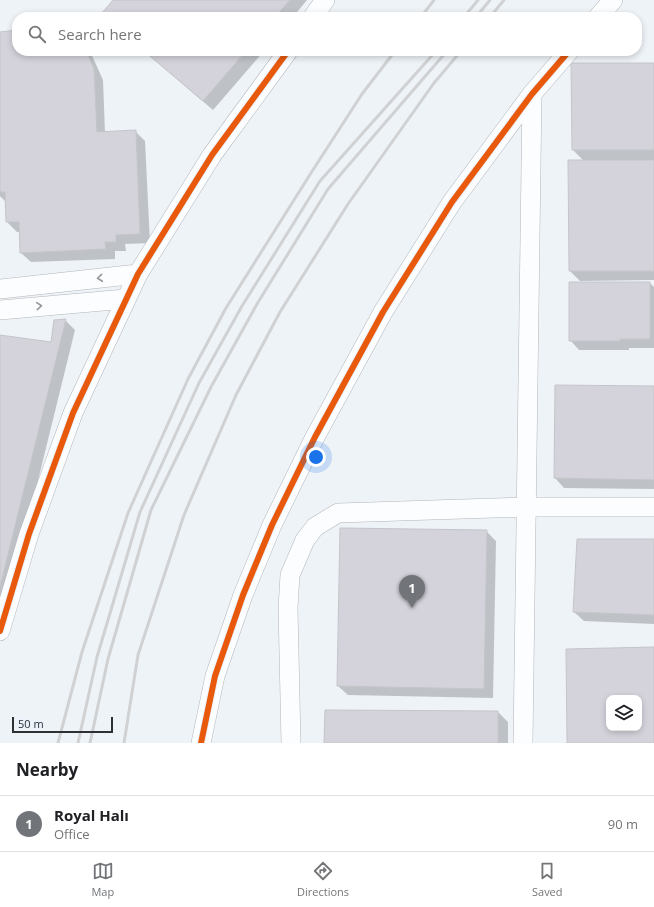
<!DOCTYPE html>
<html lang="en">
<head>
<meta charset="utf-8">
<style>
	body { margin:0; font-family:"Open Sans",sans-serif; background:#f6f6f6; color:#202124 }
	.controls { position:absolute; right:12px; bottom:12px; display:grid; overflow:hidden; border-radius:8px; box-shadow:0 2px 6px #0003 }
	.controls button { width:36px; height:36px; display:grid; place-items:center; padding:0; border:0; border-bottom:1px solid #e0e0e0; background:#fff; color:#202124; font:20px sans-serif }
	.scale { position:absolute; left:12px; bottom:10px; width:101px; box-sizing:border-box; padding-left:4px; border:2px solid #2d3034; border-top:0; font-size:11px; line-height:14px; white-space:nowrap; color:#2d3034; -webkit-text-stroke:3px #eaf2fc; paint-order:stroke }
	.you { position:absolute; left:316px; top:457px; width:14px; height:14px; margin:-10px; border:3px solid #fff; border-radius:50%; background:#1a73e8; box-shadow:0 0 0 6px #1a73e833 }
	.badge { display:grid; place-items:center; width:26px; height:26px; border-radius:50%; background:#717479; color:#fff; font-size:13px; font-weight:700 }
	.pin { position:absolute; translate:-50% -33px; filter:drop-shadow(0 1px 2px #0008) }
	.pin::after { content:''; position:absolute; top:21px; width:14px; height:12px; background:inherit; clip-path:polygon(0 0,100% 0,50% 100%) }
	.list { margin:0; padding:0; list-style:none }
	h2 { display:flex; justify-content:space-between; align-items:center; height:52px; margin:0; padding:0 16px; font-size:17px }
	h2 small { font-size:13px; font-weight:400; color:#757577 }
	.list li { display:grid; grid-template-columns:26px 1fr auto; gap:12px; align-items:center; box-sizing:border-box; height:56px; padding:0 16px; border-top:1px solid #e0e0e0 }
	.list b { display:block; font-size:15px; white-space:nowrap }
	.list p { margin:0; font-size:13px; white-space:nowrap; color:#757577 }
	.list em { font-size:13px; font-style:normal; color:#757577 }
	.icon { flex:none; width:22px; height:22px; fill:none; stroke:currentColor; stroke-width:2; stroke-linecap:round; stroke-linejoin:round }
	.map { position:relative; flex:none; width:654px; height:743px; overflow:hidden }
	.search { position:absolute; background:#fff; box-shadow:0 2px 6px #0003; left:12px; right:12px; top:12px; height:44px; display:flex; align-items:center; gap:10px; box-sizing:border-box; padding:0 14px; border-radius:16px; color:#757577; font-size:15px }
	.sheet { height:108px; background:#fff }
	nav { display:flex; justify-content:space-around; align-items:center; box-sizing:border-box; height:56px; border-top:1px solid #e0e0e0; background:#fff; font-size:11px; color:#757577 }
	nav a { display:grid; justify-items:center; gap:2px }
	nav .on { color:#717479 }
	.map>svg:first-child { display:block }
</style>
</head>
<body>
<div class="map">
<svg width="654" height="743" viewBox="0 0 654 743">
	<rect width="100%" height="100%" fill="#eef3f8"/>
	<path fill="#0003" d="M114,0H307L293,17H106Z
		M17,31V51H90L103,80L105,133L135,131L145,141L150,243L125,244L126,251H115V259L31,262L21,253L20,232H17L7,222L6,202L0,196V33Z
		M144,51H264L213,110Z
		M654,64V280L580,281L570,271L584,161L573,150Z
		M650,283L654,287V348H629V350H579L570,340Z
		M65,320L75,330L0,635V336L51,343Z
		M556,386L654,387V489L564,488L555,478Z
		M486,531L496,541L493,698L348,695L338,686Z
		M654,540V624L584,621L574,612Z
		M498,712L508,722V743H325Z"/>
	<path fill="#d4d3db" stroke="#c4c5c9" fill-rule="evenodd" d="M113,0H290L275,17H105L101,14Z
		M17,30V51H86L94,69L97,132L136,130L140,234L116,235V242H105L106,249L20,253L19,222H6L5,192H0V32Z
		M144,51H246L203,101Z
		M571,63H654V150H572Z
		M568,160H654V271H569Z
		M569,282H650V339H620V341H569Z
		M66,319L0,587V335L51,342L54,320Z
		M555,385L654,386V480L554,478Z
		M340,528L487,530L484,689L337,686Z
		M577,539H654V615L573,612Z
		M654,647V743H567L566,649ZM609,698H639V728H609Z
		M325,710L498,711V743H324Z"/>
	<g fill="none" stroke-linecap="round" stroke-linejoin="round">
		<g stroke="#b3b6ba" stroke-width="20">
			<path id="minor" d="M313,17L325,0
				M598,17L613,0
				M0,289L138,274
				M0,310L126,299
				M0,631L29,534L73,413L138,274L212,155L288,51
				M201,743L215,676L243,595L272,525L315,437L383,312L452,202L532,94L569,51
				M291,743L288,608L290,575L305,540L315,527L338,513L527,507H654
				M523,743L532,94"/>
		</g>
		<use href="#minor" stroke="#fcfdfe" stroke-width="19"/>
		<path stroke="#d0d1d3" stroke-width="3" d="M421,17L434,0
			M464,17L478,0
			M476,17L490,0
			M490,17L504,0
			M58,743L82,652L128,513L188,379L226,308L311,173L362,94L395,51
			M78,743L97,657L140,512L199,383L242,306L320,181L436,51
			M90,743L108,659L151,510L211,387L257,304L328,189L447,51
			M124,743L138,655L184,515L236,395L280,312L348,204L434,83L461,51"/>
		<g stroke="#eaf2fc" stroke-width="8">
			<path id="cycleway" d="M0,631L29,534L73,413L138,274L212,155L288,51
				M201,743L215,676L243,595L272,525L315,437L383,312L452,202L532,94L569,51"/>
		</g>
		<use href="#cycleway" stroke="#e8590c" stroke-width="6"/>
	</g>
	<defs><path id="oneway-chevron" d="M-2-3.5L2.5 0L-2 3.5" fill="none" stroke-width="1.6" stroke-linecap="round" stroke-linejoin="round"/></defs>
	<g stroke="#949699">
		<use href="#oneway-chevron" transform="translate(100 278) rotate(174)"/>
		<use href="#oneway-chevron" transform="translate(39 306) rotate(-5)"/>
	</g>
</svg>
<div class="controls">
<button><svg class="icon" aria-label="layers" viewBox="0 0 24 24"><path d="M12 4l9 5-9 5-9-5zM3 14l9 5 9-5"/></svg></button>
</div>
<div class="scale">50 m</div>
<div class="you"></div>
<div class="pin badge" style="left:412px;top:608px">1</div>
<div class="search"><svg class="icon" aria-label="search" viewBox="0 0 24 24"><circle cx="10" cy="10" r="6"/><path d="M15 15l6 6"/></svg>Search here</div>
</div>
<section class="sheet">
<h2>Nearby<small></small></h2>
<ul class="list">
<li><span class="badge">1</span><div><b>Royal Halı</b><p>Office</p></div><em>90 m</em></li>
</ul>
</section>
<nav>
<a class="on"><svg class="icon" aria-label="map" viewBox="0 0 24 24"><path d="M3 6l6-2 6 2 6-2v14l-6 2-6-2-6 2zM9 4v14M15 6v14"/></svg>Map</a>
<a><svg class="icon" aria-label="directions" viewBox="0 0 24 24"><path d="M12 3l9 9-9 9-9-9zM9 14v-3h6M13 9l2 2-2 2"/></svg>Directions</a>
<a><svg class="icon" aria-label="saved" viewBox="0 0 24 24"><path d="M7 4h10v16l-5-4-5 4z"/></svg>Saved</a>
</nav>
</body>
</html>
